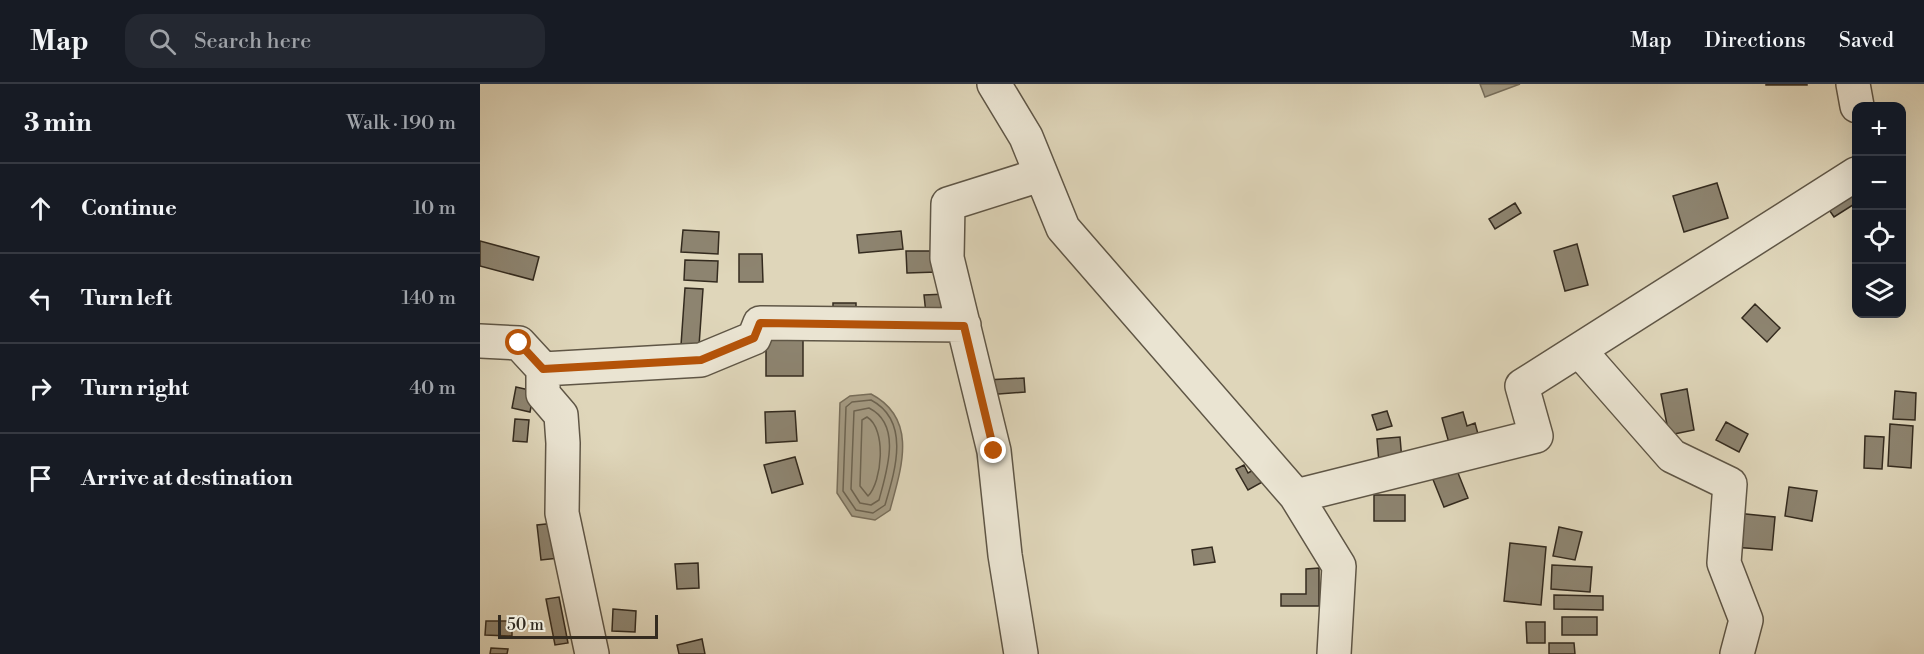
<!DOCTYPE html>
<html lang="en">
<head>
<meta charset="utf-8">
<style>
	body { margin:0; font-family:"Libre Bodoni",serif; background:#242831; color:#f1f3f6 }
	.controls { position:absolute; right:18px; top:18px; display:grid; overflow:hidden; border-radius:12px; box-shadow:0 6px 24px #0002 }
	.controls button { width:54px; height:54px; display:grid; place-items:center; padding:0; border:0; border-bottom:2px solid #363941; background:#171b24; color:#f1f3f6; font:30px sans-serif }
	.scale { position:absolute; left:18px; bottom:15px; width:160px; box-sizing:border-box; padding-left:6px; border:3px solid #342b1f; border-top:0; font-size:16px; line-height:21px; white-space:nowrap; color:#342b1f; -webkit-text-stroke:4px #eae4d2; paint-order:stroke }
	.stop { position:absolute; width:18px; height:18px; margin:-14px; border:4px solid #b45309; border-radius:50%; background:#fff }
	.stop.end { background:#b45309; border-color:#fff; box-shadow:0 2px 6px #0008 }
	.list { margin:0; padding:0; list-style:none }
	h2 { display:flex; justify-content:space-between; align-items:center; height:78px; margin:0; padding:0 24px; font-size:26px }
	h2 small { font-size:20px; font-weight:400; color:#9ea1a6 }
	.list li { display:grid; grid-template-columns:39px 1fr auto; gap:18px; align-items:center; box-sizing:border-box; height:90px; padding:0 24px; border-top:2px solid #363941 }
	.list b { display:block; font-size:22px; white-space:nowrap }
	.list em { font-size:20px; font-style:normal; color:#9ea1a6 }
	.icon { flex:none; width:33px; height:33px; fill:none; stroke:currentColor; stroke-width:2; stroke-linecap:round; stroke-linejoin:round }
	.map { position:relative; flex:none; width:1444px; height:570px; overflow:hidden }
	header { display:flex; align-items:center; gap:36px; box-sizing:border-box; height:84px; padding:0 30px; background:#171b24; border-bottom:2px solid #363941 }
	header strong { font-size:28px }
	nav { display:flex; gap:33px; margin-inline-start:auto; font-size:21px }
	.search { width:420px; height:54px; background:#242831; display:flex; align-items:center; gap:15px; box-sizing:border-box; padding:0 21px; border-radius:18px; color:#9ea1a6; font-size:22px }
	main { display:flex }
	aside { flex:1; background:#171b24 }
	.map>svg:first-child { display:block }
</style>
</head>
<body>
<header>
<strong>Map</strong>
<div class="search"><svg class="icon" aria-label="search" viewBox="0 0 24 24"><circle cx="10" cy="10" r="6"/><path d="M15 15l6 6"/></svg>Search here</div>
<nav><a>Map</a><a>Directions</a><a>Saved</a></nav>
</header>
<main>
<aside>
<h2>3 min<small>Walk · 190 m</small></h2>
<ul class="list">
<li><svg class="icon" aria-label="ahead" viewBox="0 0 24 24"><path d="M12 20V5M6 11l6-6 6 6"/></svg><div><b>Continue</b></div><em>10 m</em></li>
<li><svg class="icon" aria-label="left" viewBox="0 0 24 24"><path d="M17 20v-9H6M10 6l-5 5 5 5"/></svg><div><b>Turn left</b></div><em>140 m</em></li>
<li><svg class="icon" aria-label="right" viewBox="0 0 24 24"><path d="M7 20v-9h11M14 6l5 5-5 5"/></svg><div><b>Turn right</b></div><em>40 m</em></li>
<li><svg class="icon" aria-label="arrive" viewBox="0 0 24 24"><path d="M6 21V4h12l-3 4 3 4H6"/></svg><div><b>Arrive at destination</b></div></li>
</ul>
</aside>
<div class="map">
<svg width="1444" height="570" viewBox="0 0 1444 570">
	<rect width="100%" height="100%" fill="#dfd6ba"/>
	<filter id="stains"><feTurbulence type="fractalNoise" baseFrequency=".00333" numOctaves="4"/><feColorMatrix values="0 0 0 0 .2 0 0 0 0 .09 0 0 0 0 .02 0 0 0 .5 -.17"/></filter>
	<radialGradient id="worn" r=".72"><stop offset=".6" stop-color="#630" stop-opacity="0"/><stop offset="1" stop-color="#630" stop-opacity=".3"/></radialGradient>
	<path fill="#a59c85" stroke="#786f5c" stroke-width="1.5" d="M1000,0H1040L1005,13Z
		M391,310C439,335 421,385 410,426L395,436L372,432L357,409L360,319L370,312Z"/>
	<g fill="none" stroke-linecap="round" stroke-linejoin="round">
		<path stroke="#6c6452" stroke-width="1.5" d="M391,316C431,337 415,387 405,421L393,429L376,426L363,407L366,323L372,318Z
			M389,324C423,341 406,389 399,416L391,421L380,419L371,405L374,327Z
			M387,333C407,345 402,398 388,412L380,402L382,336Z"/>
	</g>
	<path fill="#8d8470" stroke="#342b1f" stroke-width="1.5" d="M1286,0H1327V1H1286Z
		M1237,99L1248,134L1204,148L1193,112Z
		M1376,100V119L1354,133L1345,120Z
		M1035,119L1041,129L1015,145L1009,135Z
		M203,146L239,148L238,170L201,168Z
		M421,147L423,165L379,169L377,151Z
		M0,157L59,173L53,196L0,182Z
		M1097,160L1108,201L1085,207L1074,167Z
		M426,167H456L457,188L427,189Z
		M259,170H282L283,198H259Z
		M205,176L238,177L237,198L204,196Z
		M205,204L223,205L219,262L201,261Z
		M466,210L468,228L446,230L444,211Z
		M353,219H376V232H353Z
		M1275,220L1300,244L1287,258L1262,234Z
		M286,249H323V292H286Z
		M544,294L545,308L506,311V296Z
		M36,303L54,307L50,328L32,324Z
		M1207,305L1214,346L1189,351L1181,310Z
		M1415,307L1436,309L1435,336L1413,335Z
		M315,327L317,357L286,359L285,328Z
		M907,327L912,342L897,346L892,331Z
		M983,328L987,342L995,339L998,350L969,359L962,334Z
		M35,335L49,336L47,358L33,357Z
		M1246,338L1268,350L1259,368L1236,356Z
		M1410,340L1433,342L1431,384L1408,382Z
		M1385,352L1404,353L1402,385L1384,384Z
		M920,353L922,377L899,379L897,355Z
		M315,373L323,400L292,409L284,381Z
		M974,379L988,414L964,423L950,388Z
		M764,381L768,389L779,383L786,396L768,406L756,385Z
		M1309,403L1337,407L1332,437L1305,432Z
		M894,411H925V437H894Z
		M1256,429L1295,433L1292,466L1253,463Z
		M75,439L79,474L61,476L57,441Z
		M1079,443L1102,448L1095,476L1073,472Z
		M1030,459L1066,463L1061,521L1024,517Z
		M732,463L735,478L714,481L712,466Z
		M218,479L219,504L197,505L195,480Z
		M1072,481L1112,483L1110,508L1071,505Z
		M839,484V522H801V510H826V485Z
		M1074,511L1123,512V526L1074,525Z
		M79,513L88,559L75,561L66,515Z
		M133,525L156,527L155,548L132,547Z
		M1082,533H1117V551H1082Z
		M6,537H32V552L5,551Z
		M1046,538H1065V559H1047Z
		M222,555L225,570H199L197,561Z
		M1069,559H1094L1095,570H1069Z
		M11,564L28,565L27,570H10Z"/>
	<g fill="none" stroke-linecap="round" stroke-linejoin="round">
		<g stroke="#5f5646" stroke-width="36">
			<path id="minor" d="M514,0L546,53L583,144L816,412L859,482L854,570
				M1373,0L1377,22
				M0,257L39,259L63,285L221,276L274,254L280,239L484,241
				M1099,266L1192,372L1250,400L1244,479L1266,536L1257,570
				M63,285V310L81,331L83,359L82,429L112,570
				M816,412L1056,352L1042,302L1376,90
				M541,570L525,471L514,367L467,174L468,120L560,91"/>
		</g>
		<use href="#minor" stroke="#eae4d2" stroke-width="33"/>
	</g>
	<g fill="none" stroke-linecap="round" stroke-linejoin="round">
		<path stroke="#b45309" stroke-width="8" d="M39,259L63,285L221,276L274,254L280,239L484,242L514,367"/>
	</g>
	<rect width="100%" height="100%" filter="url(#stains)"/>
	<rect width="100%" height="100%" fill="url(#worn)"/>
</svg>
<div class="controls">
<button>+</button>
<button>−</button>
<button><svg class="icon" aria-label="locate" viewBox="0 0 24 24"><circle cx="12" cy="12" r="6"/><path d="M12 2v4M12 18v4M2 12h4M18 12h4"/></svg></button>
<button><svg class="icon" aria-label="layers" viewBox="0 0 24 24"><path d="M12 4l9 5-9 5-9-5zM3 14l9 5 9-5"/></svg></button>
</div>
<div class="scale">50 m</div>
<div class="stop" style="left:39px;top:259px"></div>
<div class="stop end" style="left:514px;top:367px"></div>
</div>
</main>
</body>
</html>
